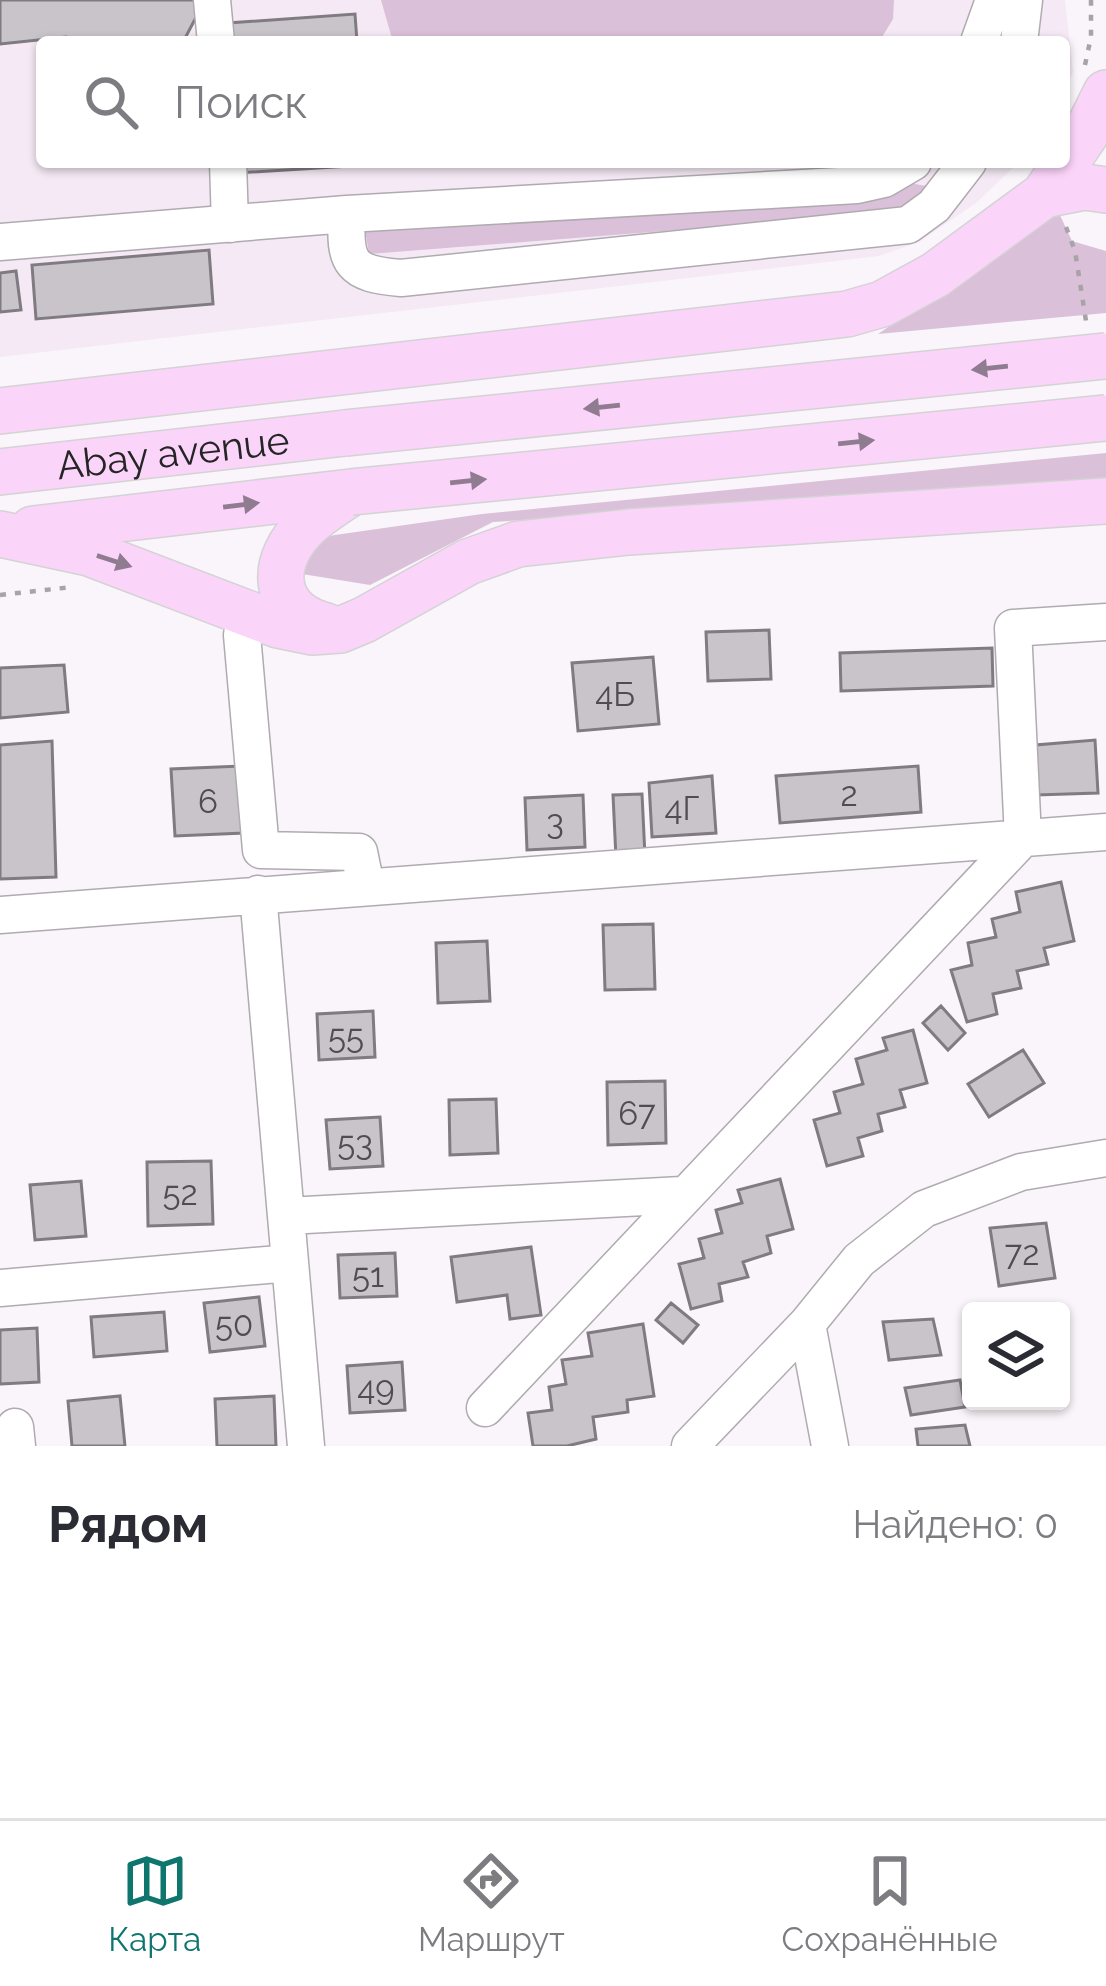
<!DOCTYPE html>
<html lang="ru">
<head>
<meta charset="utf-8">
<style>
	body { margin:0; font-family:Raleway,sans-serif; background:#f2f2f3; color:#2b2b33 }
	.controls { position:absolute; right:36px; bottom:36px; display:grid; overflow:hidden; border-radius:12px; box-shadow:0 3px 9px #0004 }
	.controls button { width:108px; height:108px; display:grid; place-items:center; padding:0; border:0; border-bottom:3px solid #e1e1e2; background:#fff; color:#2b2b33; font:60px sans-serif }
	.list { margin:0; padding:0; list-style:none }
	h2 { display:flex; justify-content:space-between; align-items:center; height:156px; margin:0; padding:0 48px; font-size:51px }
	h2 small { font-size:39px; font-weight:400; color:#7c7c81 }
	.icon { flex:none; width:66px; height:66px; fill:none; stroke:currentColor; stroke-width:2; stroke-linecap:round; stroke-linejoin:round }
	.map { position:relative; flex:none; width:1106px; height:1446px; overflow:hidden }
	.search { position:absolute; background:#fff; box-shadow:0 3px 9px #0004; left:36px; right:36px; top:36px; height:132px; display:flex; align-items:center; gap:30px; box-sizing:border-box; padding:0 42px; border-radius:12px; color:#7c7c81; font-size:45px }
	.sheet { height:372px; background:#fff }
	nav { display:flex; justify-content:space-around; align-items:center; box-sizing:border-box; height:168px; border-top:3px solid #e1e1e2; background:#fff; font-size:33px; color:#7c7c81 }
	nav a { display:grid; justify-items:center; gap:6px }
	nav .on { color:#0f766e }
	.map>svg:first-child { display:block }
</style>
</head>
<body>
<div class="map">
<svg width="1106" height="1446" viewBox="0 0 1106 1446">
	<rect width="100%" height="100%" fill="#faf5fa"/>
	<path fill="#f4e9f4" d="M0,0H1065L1073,72L1064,92V42H42V162H1019L976,203L919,242L879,256L0,357Z"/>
	<path fill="#dac0d9" d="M381,0H894L893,19L879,42H393Z
		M910,183L931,187L922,211L369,254L364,223Z
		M1058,211L1072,241L1106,251V313L878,334Z
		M1106,453V479L1098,482L493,522L370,585L296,573L313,539L335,535L482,514Z"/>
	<path fill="#c9c4c9" stroke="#807b80" stroke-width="3" d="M0,0H199L202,6L183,42H70L66,37L0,44Z
		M355,14L357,42H230L228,23Z
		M238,162H365V165L238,173Z
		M209,250L213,304L36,319L32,265Z
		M16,271L21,310L0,312V273Z
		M769,630L771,679L708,681L706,632Z
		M992,648L993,686L841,691L840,653Z
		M653,657L659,724L578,731L572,663Z
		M64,665L68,712L0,718V668Z
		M1095,740L1098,793L1036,795V745Z
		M52,741L56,877L0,879V745Z
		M241,766L244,833L175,836L171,769Z
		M918,766L921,812L780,823L776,776Z
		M712,776L716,833L652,837L649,783Z
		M642,794L645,856L616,858L613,795Z
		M583,795L585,847L527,850L525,798Z
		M1061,882L1074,941L1044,948L1048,964L1017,971L1021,988L993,994L997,1014L967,1022L951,970L972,965L968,943L996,937L992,919L1020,912L1016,892Z
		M653,924L655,989L605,990L603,925Z
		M487,941L490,1001L438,1003L436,943Z
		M941,1006L965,1033L948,1050L923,1023Z
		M373,1011L375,1057L319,1060L317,1014Z
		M913,1030L927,1083L900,1090L905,1107L878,1114L882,1131L858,1138L863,1156L827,1166L814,1120L840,1113L834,1092L863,1084L856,1059L887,1050L883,1038Z
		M1023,1050L1044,1083L989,1117L968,1084Z
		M665,1081L666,1143L608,1145L607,1082Z
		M496,1099L498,1153L450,1155L449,1100Z
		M380,1117L383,1166L330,1169L326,1120Z
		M211,1161L213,1224L148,1226L147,1162Z
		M780,1179L793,1229L767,1236L771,1253L743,1262L748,1277L719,1284L722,1301L691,1309L679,1264L704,1258L699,1239L722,1233L716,1210L742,1203L738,1190Z
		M81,1181L86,1236L35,1240L30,1185Z
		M1046,1223L1055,1278L999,1286L990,1228Z
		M531,1247L541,1315L510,1319L507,1295L457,1302L451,1257Z
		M395,1253L397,1296L340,1298L338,1255Z
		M259,1297L265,1346L210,1352L204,1303Z
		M671,1303L698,1325L683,1343L656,1320Z
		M164,1312L167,1351L94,1357L91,1317Z
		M933,1319L941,1355L889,1360L883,1322Z
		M643,1324L654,1396L627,1400L628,1412L593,1417L596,1439L567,1446H533L528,1413L552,1410L549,1387L566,1384L562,1360L592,1356L588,1333Z
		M37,1328L39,1382L0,1384V1330Z
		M402,1362L405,1410L350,1413L347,1366Z
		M960,1380L965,1407L911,1415L905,1388Z
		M120,1396L125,1446H72L68,1401Z
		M274,1396L276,1446H217L215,1399Z
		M965,1425L970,1446H918L916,1429Z"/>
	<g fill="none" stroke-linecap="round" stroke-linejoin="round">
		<g stroke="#b0abb0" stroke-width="39">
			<path id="minor" d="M212,0L216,42
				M979,42L994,0
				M1019,42L1024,0
				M228,162L230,224
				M347,214C344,263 350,274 401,278L908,225L934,206L968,162
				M0,242L347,214L857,185L884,179L913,162
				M242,635L261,850L359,852L366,886
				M258,894L306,1446
				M0,915L1106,832
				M287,1216L682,1195
				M0,1288L290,1263
				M807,1324L830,1446
				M485,1408L1023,838L1013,628L1106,622
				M15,1427L17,1446
				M690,1446L807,1324L859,1260L924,1209L1021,1172L1106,1158"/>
		</g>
		<g stroke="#d4d3d4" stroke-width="48">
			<g id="major">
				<path d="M1044,195L1085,187L1106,190"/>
				<path d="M0,411L847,314L882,304L935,275L1044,195L1085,135L1106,93"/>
				<path id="s1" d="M0,472L345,433"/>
				<path d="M33,529L351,492"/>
				<path d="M0,534L89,553L278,625L312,632L340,630L364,620L468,562L518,544L629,532L1106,501"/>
				<path d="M326,626C269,611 269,559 309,523C321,512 336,503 349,494"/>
			</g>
		</g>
		<path stroke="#a7a3a7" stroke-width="4.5" stroke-dasharray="6 9" stroke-linecap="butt" d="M1085,65L1091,37V0
			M1066,227L1075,251L1086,321
			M0,595L72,587"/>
		<use href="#minor" stroke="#fff" stroke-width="36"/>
		<use href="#major" stroke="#fbd4fa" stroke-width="45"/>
		<g stroke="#d4d3d4" stroke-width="48" stroke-linecap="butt">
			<path id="major-bridge" d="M345,433L1106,356
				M351,492L1106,418"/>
		</g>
		<use href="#major-bridge" stroke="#fbd4fa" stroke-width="45"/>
	</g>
	<defs><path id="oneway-solid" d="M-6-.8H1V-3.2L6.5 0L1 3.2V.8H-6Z" transform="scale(3)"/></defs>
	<g fill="#907c90">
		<use href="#oneway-solid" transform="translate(990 368) rotate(174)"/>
		<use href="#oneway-solid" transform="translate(602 407) rotate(174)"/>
		<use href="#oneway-solid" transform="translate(856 442) rotate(-6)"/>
		<use href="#oneway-solid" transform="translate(468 481) rotate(-6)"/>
		<use href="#oneway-solid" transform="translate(241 505) rotate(-7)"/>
		<use href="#oneway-solid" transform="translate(114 561) rotate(18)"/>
	</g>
	<g text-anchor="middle" stroke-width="9" stroke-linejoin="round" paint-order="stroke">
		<g font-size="33" fill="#4f4d4f">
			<text x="615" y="706">4Б</text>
			<text x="849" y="806">2</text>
			<text x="208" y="813">6</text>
			<text x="682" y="820">4Г</text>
			<text x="555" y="834">3</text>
			<text x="346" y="1048">55</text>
			<text x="637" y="1125">67</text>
			<text x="355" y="1155">53</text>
			<text x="180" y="1205">52</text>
			<text x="1022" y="1265">72</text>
			<text x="368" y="1287">51</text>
			<text x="234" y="1336">50</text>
			<text x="376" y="1400">49</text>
		</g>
		<g font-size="39" fill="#262526" stroke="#fff">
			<text dy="14" stroke="none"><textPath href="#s1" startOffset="174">Abay avenue</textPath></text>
		</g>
	</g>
</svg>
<div class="controls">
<button><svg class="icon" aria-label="layers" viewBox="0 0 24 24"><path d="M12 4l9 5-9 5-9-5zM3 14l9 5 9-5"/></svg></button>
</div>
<div class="search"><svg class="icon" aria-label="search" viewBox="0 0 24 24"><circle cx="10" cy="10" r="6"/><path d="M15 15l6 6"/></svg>Поиск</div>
</div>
<section class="sheet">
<h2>Рядом<small>Найдено: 0</small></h2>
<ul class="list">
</ul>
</section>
<nav>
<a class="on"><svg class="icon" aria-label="map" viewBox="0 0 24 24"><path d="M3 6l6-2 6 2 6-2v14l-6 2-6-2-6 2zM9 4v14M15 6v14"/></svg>Карта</a>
<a><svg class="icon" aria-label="directions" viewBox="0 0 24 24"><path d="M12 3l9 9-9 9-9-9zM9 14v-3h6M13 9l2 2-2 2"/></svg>Маршрут</a>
<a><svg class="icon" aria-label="saved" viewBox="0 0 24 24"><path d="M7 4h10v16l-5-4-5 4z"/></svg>Сохранённые</a>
</nav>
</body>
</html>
